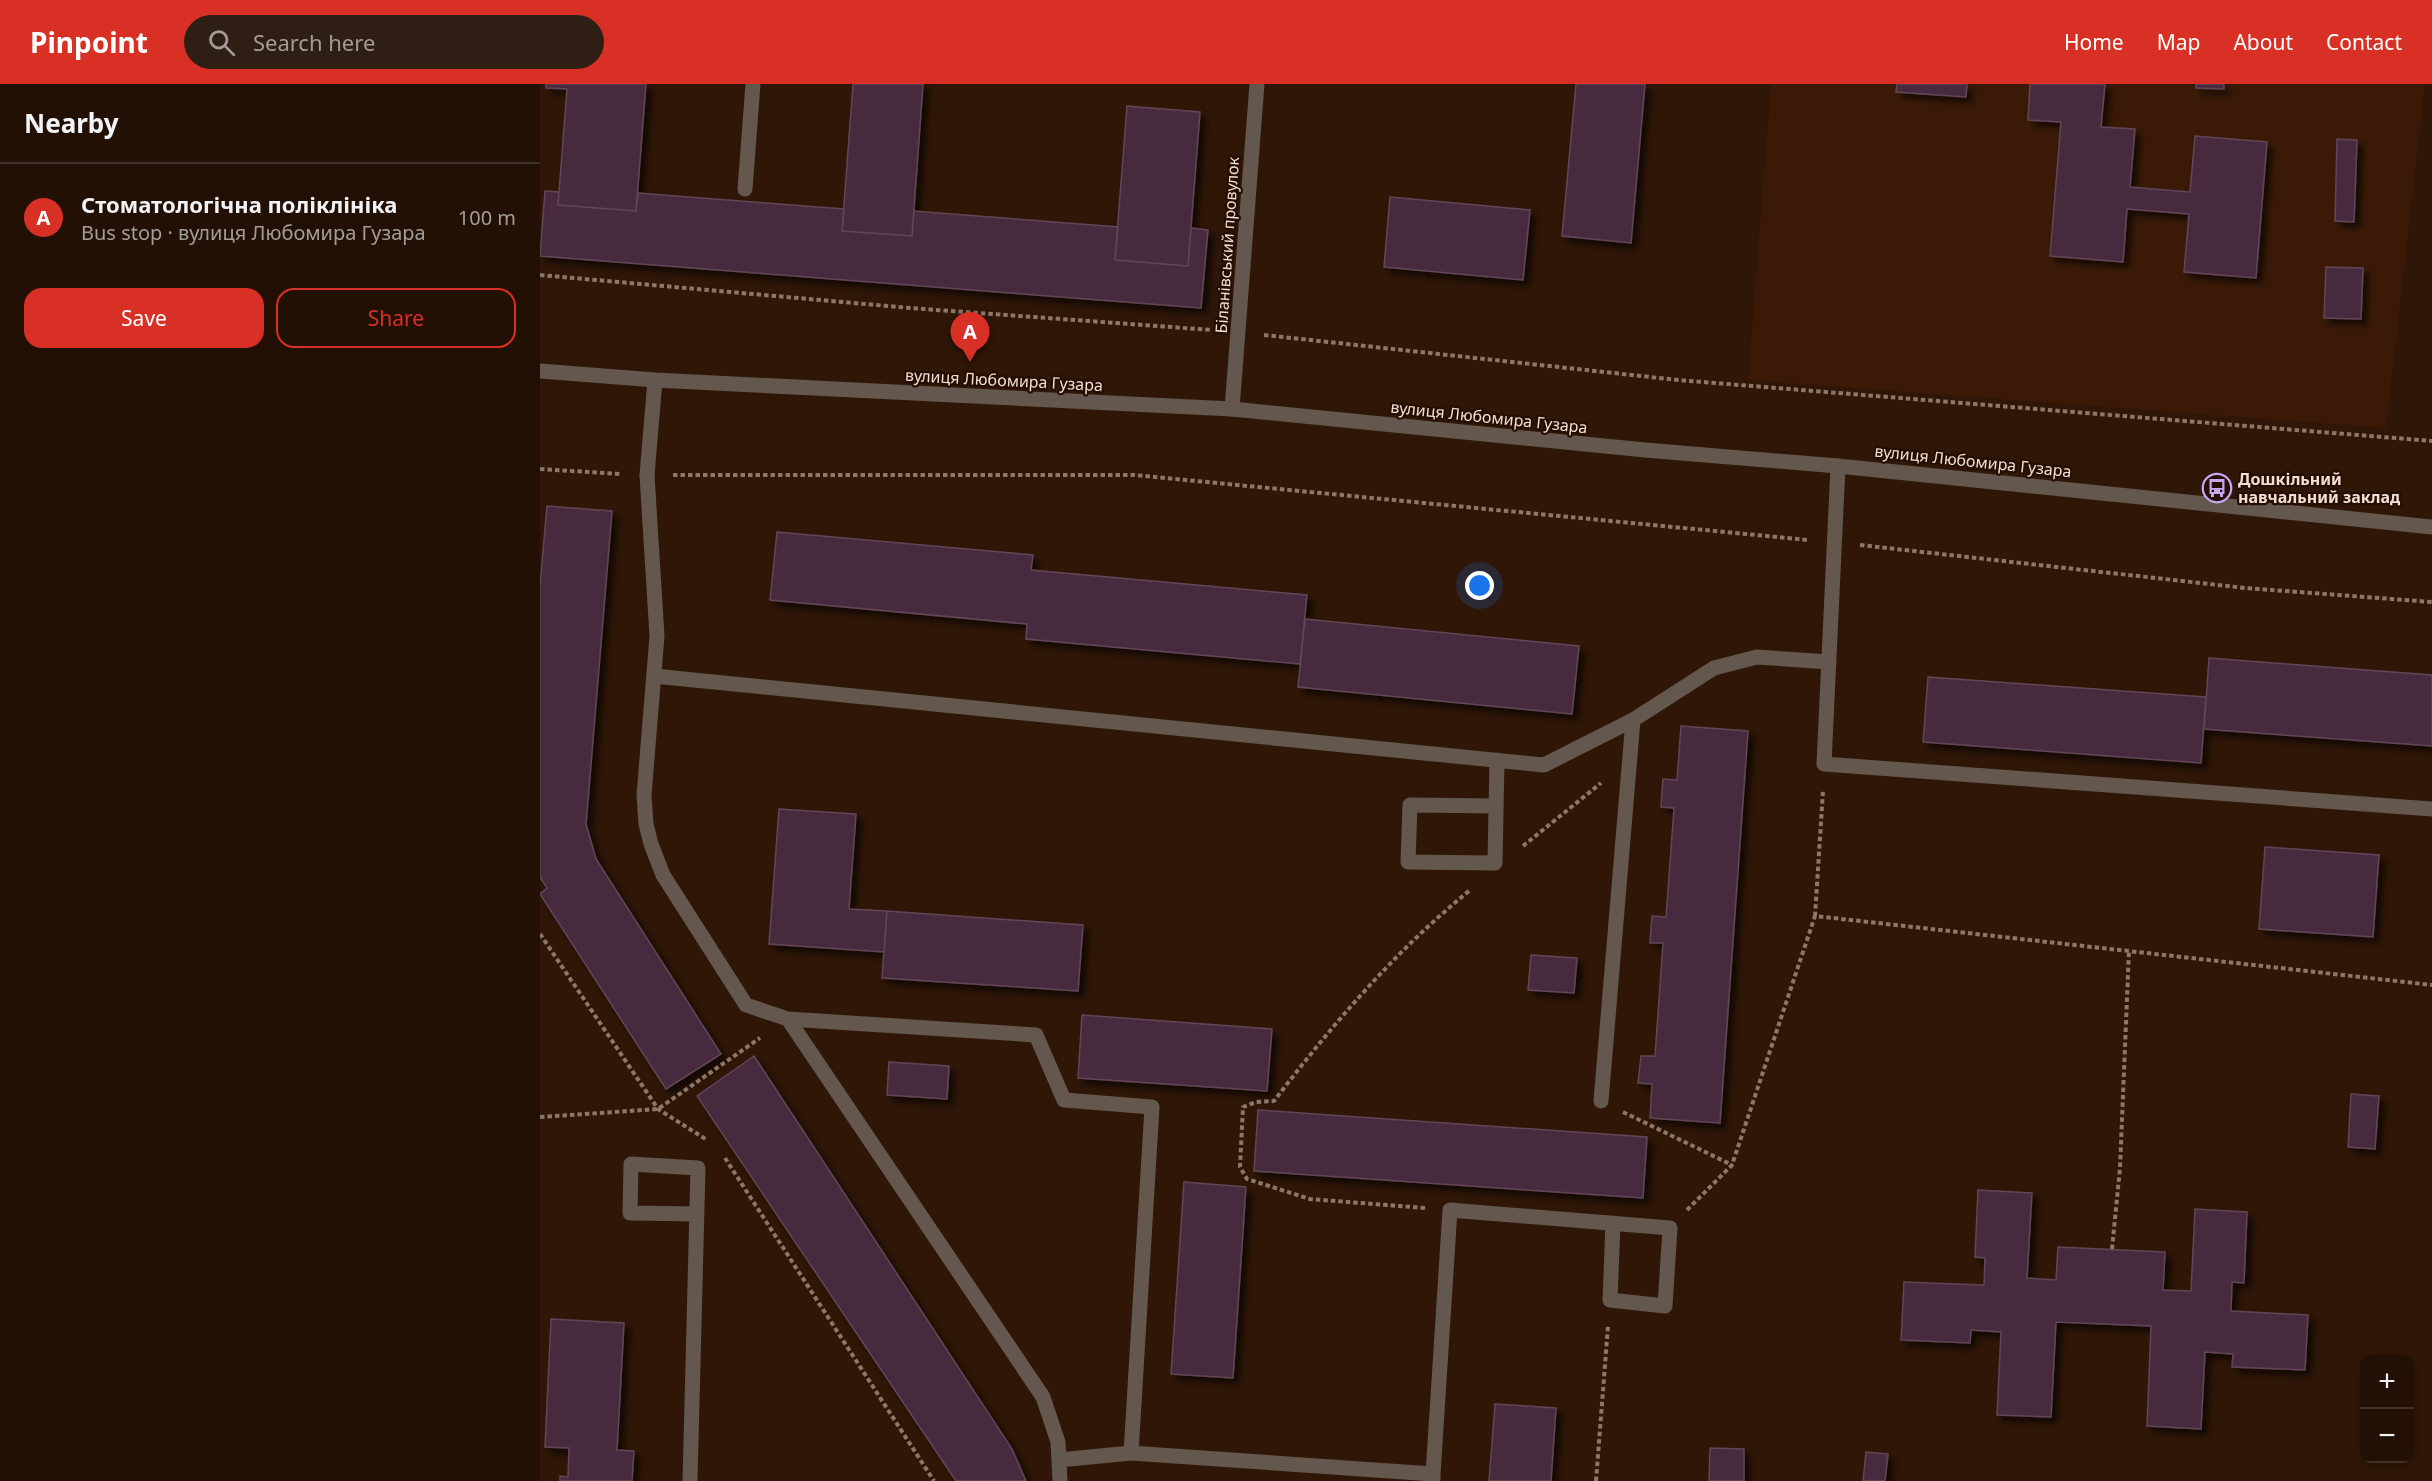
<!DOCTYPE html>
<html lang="en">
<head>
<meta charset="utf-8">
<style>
	body { margin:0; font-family:"Noto Sans",sans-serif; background:#2f1e13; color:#f1f3f6 }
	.controls { position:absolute; right:18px; bottom:18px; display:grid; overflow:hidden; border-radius:12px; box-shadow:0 3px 9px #0003 }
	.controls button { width:54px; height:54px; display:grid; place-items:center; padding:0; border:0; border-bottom:2px solid #403027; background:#231005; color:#f1f3f6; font:30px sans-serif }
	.you { position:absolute; left:940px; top:502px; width:21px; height:21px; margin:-15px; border:4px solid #fff; border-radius:50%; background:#1a73e8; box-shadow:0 0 0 9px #1a73e833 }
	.badge { display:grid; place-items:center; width:39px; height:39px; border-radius:50%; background:#d93025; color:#fff; font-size:20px; font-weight:700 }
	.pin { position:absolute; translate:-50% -50px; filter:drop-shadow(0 2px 3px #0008) }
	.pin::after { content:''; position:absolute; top:32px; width:21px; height:18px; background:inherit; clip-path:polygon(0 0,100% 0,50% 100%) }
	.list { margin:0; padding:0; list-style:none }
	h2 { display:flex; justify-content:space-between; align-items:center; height:78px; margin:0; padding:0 24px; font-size:26px }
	h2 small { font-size:20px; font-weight:400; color:#a39d9a }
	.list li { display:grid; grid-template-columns:39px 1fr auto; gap:18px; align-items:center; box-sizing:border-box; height:108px; padding:0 24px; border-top:2px solid #403027 }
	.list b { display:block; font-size:22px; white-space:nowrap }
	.list p { margin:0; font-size:20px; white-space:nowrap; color:#a39d9a }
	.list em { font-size:20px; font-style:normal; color:#a39d9a }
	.actions { display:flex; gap:12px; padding:18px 24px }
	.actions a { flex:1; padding:14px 0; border:2px solid #d93025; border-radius:18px; text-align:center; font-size:21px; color:#d93025 }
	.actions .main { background:#d93025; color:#fff }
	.icon { flex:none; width:33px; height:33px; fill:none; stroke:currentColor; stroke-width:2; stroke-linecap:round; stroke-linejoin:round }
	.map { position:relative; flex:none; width:1892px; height:1397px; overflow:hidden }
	header { display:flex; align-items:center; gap:36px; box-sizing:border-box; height:84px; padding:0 30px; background:#d93025; color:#fff }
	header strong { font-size:28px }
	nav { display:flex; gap:33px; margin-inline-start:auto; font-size:21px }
	.search { width:420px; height:54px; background:#2f1e13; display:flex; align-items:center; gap:15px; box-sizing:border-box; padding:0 21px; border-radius:33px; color:#a39d9a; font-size:22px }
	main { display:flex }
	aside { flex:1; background:#231005 }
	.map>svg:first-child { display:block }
</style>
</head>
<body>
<header>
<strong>Pinpoint</strong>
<div class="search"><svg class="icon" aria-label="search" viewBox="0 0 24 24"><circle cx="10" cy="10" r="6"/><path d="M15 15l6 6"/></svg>Search here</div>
<nav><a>Home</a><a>Map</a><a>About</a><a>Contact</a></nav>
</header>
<main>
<aside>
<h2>Nearby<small></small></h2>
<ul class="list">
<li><span class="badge">A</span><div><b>Стоматологічна поліклініка</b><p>Bus stop · вулиця Любомира Гузара</p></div><em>100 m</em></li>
</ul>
<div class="actions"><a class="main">Save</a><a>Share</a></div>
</aside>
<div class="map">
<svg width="1892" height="1397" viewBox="0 0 1892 1397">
	<defs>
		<filter id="shadow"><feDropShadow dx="5.5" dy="5.5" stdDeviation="3" flood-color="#0009"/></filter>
	</defs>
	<rect width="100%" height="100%" fill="#2f1607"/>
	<path fill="#3a1a07" d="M1231,0H1885L1846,344L1208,296Z"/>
	<path fill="#472c3c" stroke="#624557" stroke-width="1.5" filter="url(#shadow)" d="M6,0H106L96,127L18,121L27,5L6,4Z
		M313,0H383L372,152L302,147Z
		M1036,0H1105L1091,159L1022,152Z
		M1357,0H1427L1426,13L1356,8Z
		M1490,0H1565L1561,43L1595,45L1590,103L1650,108L1655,52L1727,58L1716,194L1644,188L1649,130L1587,125L1583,178L1510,172L1521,38L1488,36Z
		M1656,0H1684V5L1656,4Z
		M587,22L660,28L648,182L575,176Z
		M1797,55L1817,56L1814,138L1795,137Z
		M5,107L19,108L18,121L96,127L98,109L304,125L302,147L372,152L374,127L578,143L575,176L648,182L651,144L668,146L661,224L0,172Z
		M850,113L990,126L983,196L844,183Z
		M1786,183L1823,184L1821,235L1784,234Z
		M7,422L72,427L46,740L56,775L181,970L126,1005L0,810L7,804L0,793V502Z
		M237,448L493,471L491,486L767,511L760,580L486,555L487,540L230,516Z
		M765,535L1039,562L1032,630L758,603Z
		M1669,574L1892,591V662L1664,645Z
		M1388,593L1666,613L1661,679L1383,658Z
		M1141,642L1208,647L1180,1039L1110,1034L1112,1000L1098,999L1101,972H1115L1123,859H1110L1112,832L1126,833L1134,724L1121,723L1123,695L1137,696Z
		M239,725L316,730L309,825L347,827L344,868L229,860Z
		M1725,763L1839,771L1833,853L1719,845Z
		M347,827L543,841L538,907L342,894Z
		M991,871L1037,874L1034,909L988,906Z
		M542,931L732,945L727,1007L538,994Z
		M214,972L472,1365L486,1397H416L157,1012Z
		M349,978L409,982L407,1015L347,1011Z
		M1811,1010L1839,1012L1835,1065L1808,1063Z
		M718,1026L1107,1053L1103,1114L714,1087Z
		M644,1098L706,1103L693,1294L631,1290Z
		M1438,1106L1492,1109L1487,1194L1516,1196L1518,1163L1625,1168L1623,1206L1651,1207L1655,1125L1707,1128L1704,1199L1692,1198L1691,1227L1768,1231L1765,1286L1692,1283L1693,1270L1665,1268L1661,1345L1607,1342L1611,1242L1516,1238L1511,1333L1457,1331L1461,1248L1431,1246L1430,1259L1361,1256L1364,1198L1444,1201L1445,1174L1435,1173Z
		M11,1235L84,1239L77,1366L94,1367L92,1397H20V1392L28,1393L29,1364L5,1363Z
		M955,1320L1016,1324L1011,1397H949Z
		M1170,1364L1204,1365V1397H1169Z
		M1326,1368L1348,1370L1345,1397H1323Z"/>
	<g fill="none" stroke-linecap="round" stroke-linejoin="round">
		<path stroke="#8c776a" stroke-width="4" stroke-dasharray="4.5 3" stroke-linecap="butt" d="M0,191L370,224L672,246
			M724,251L1138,296L1892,357
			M0,385L80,390
			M133,391H594L1268,456
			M1320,461L1705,504L1892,518
			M983,762L1061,699
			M1275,832L1283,707
			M0,850L118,1025L167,1056
			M1083,1028L1192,1081
			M0,1033L118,1025L220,954
			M185,1074L394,1397
			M885,1124L770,1115L707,1095L700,1083L703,1023L716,1018L734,1017C792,941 855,867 929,807
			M1147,1126L1192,1081L1275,832L1892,901
			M1572,1165L1580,1084L1589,866
			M1056,1397L1068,1242"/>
		<path stroke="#63574e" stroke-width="15" d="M205,105L213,0
			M692,325L717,0
			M1298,382L1284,680L1892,725
			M107,391L117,552L104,711L106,740L111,760L123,791L206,921L248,935L496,951L524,1016L612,1023L591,1369
			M114,592L1004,681L1093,636L1174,584L1217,573L1289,578
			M956,722L870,721L868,778L955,779L957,676
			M248,935L503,1313L518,1358L520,1397
			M1061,1017L1093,636
			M519,1376L591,1369L893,1390V1397
			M893,1390L910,1126L1130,1144L1125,1222L1070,1216L1073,1139
			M150,1397L158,1084L91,1080L90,1129L157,1130"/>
		<path stroke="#63574e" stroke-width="15" d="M0,287L115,296L692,325L1105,366L1298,382L1892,443
			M107,391L115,296"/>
	</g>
	<defs>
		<g id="bus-ring" transform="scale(1.5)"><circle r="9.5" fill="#250d01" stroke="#c5a7f1" stroke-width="1.5"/><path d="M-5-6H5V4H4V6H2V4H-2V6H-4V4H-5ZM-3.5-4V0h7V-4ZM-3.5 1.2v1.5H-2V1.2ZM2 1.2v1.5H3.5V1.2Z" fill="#c5a7f1"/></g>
	</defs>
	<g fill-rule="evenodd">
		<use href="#bus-ring" x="1677" y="404"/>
	</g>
	<g text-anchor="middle" stroke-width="4.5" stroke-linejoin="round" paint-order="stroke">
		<g font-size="16" fill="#f0ded5" stroke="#250d01">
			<text transform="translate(687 161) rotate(-86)" y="6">Біланівський провулок</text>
			<text transform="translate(464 296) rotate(3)" y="6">вулиця Любомира Гузара</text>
			<text transform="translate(949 333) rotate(6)" y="6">вулиця Любомира Гузара</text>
			<text transform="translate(1433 377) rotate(6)" y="6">вулиця Любомира Гузара</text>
		</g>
		<g font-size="16" font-weight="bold" fill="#f0ded5" stroke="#250d01" text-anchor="start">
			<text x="1698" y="401">Дошкільний<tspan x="1698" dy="18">навчальний заклад</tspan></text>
		</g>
	</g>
</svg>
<div class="controls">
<button>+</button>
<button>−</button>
</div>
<div class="you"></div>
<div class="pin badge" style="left:430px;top:278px">A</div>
</div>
</main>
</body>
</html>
